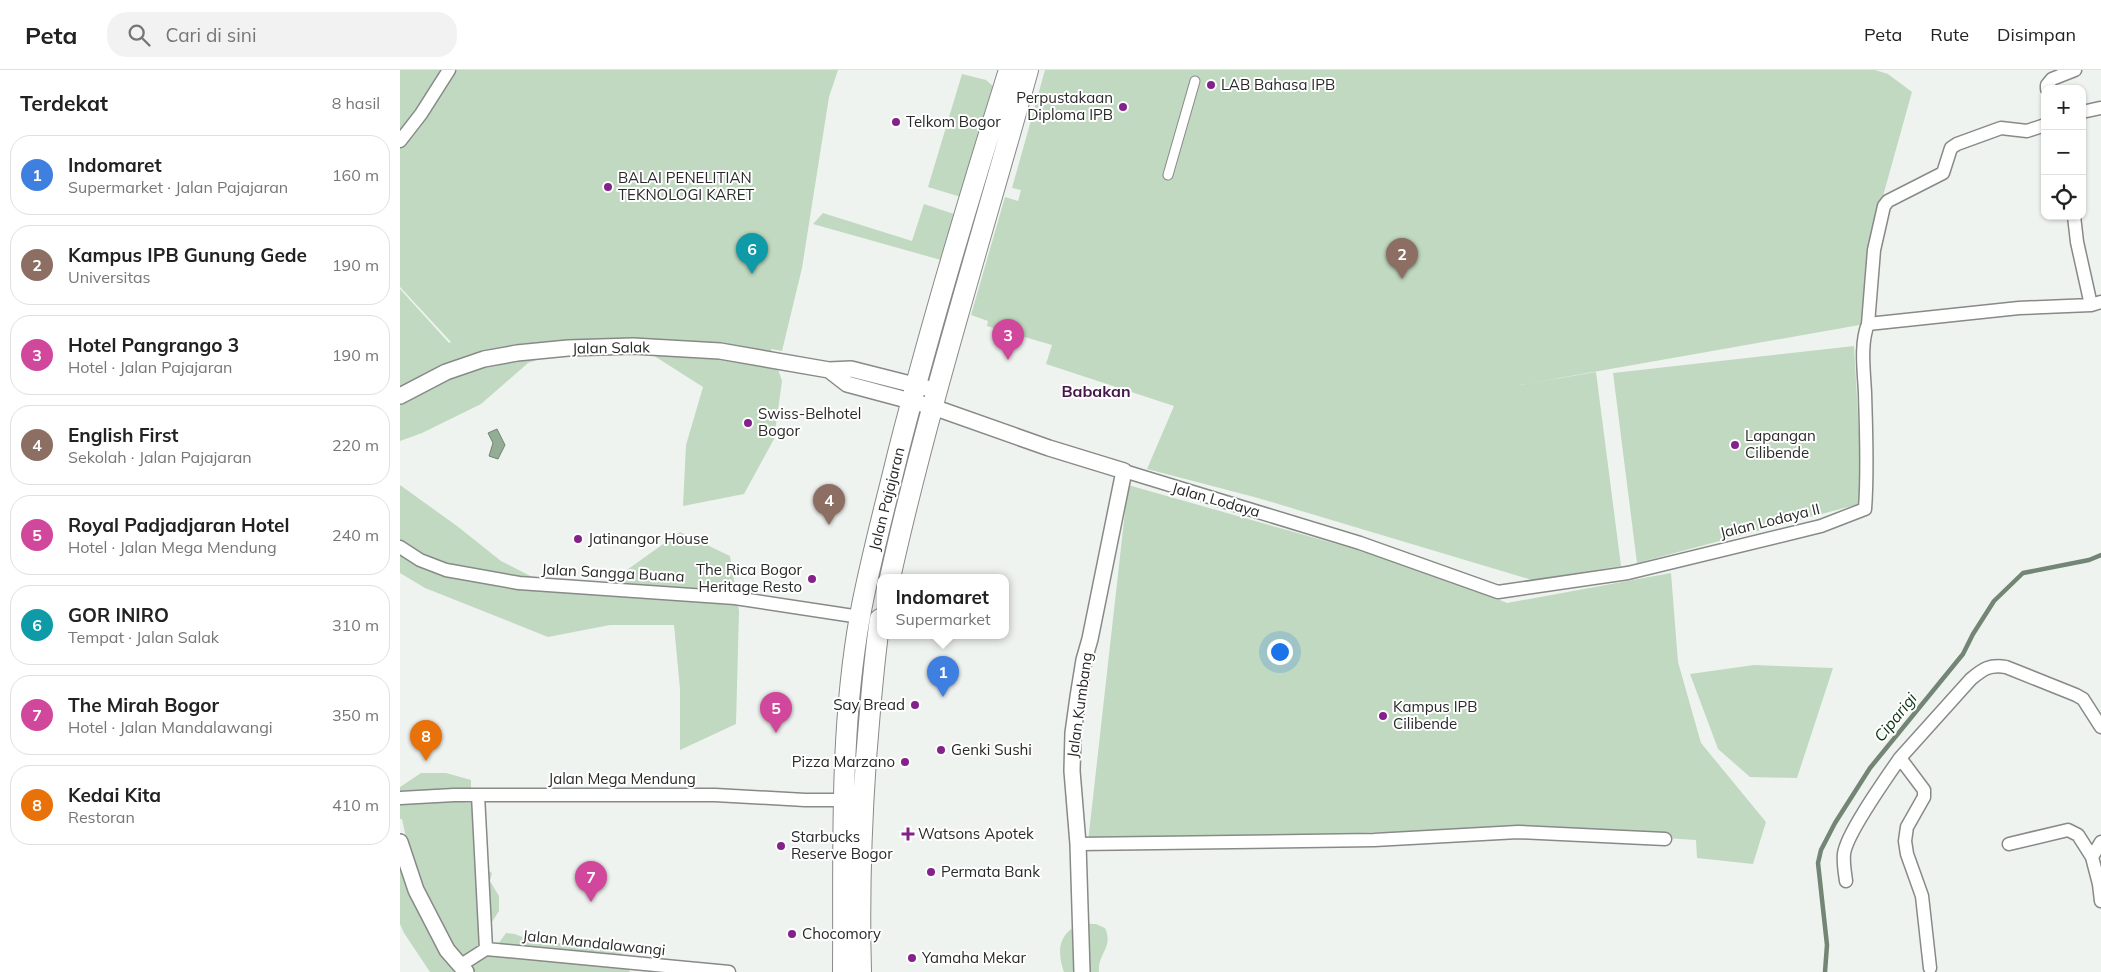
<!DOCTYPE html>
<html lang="id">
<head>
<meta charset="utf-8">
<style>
	body { margin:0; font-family:Mulish,sans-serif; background:#f2f2f2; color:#222 }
	.controls { position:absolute; right:15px; top:15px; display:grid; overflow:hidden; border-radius:10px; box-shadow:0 1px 4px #0004 }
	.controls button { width:45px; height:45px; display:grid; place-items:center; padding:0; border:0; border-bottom:1px solid #e0e0e0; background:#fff; color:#222; font:25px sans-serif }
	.you { position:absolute; left:879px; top:581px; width:18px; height:18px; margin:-12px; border:4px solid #fff; border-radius:50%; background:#1a73e8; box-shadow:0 0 0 8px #1a73e833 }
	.badge { display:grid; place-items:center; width:32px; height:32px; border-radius:50%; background:#b45309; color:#fff; font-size:16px; font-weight:700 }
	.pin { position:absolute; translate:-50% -41px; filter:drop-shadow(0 1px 2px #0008) }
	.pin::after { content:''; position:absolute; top:26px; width:18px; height:15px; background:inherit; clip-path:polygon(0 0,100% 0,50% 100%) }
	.popup { position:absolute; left:477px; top:504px; width:132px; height:65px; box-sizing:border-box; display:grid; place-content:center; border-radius:10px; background:#fff; filter:drop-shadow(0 1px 4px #0005); font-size:16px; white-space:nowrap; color:#767676 }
	.popup b { font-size:19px; color:#222 }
	.popup::after { content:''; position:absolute; left:50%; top:100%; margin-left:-10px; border:10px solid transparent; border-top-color:#fff }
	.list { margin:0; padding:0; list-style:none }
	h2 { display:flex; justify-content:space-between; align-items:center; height:65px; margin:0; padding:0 20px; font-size:21px }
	h2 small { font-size:16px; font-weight:400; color:#767676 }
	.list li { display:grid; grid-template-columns:32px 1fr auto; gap:15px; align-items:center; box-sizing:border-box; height:80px; margin:0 10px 10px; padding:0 10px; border:1px solid #e0e0e0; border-radius:20px }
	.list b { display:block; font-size:19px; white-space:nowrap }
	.list p { margin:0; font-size:16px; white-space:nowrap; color:#767676 }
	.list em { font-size:16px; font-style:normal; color:#767676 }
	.icon { flex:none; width:28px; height:28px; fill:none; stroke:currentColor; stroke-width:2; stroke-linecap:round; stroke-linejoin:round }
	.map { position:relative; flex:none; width:1701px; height:902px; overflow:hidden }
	header { display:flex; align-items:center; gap:30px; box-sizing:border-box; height:70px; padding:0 25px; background:#fff; border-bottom:1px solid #e0e0e0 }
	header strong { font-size:24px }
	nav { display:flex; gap:28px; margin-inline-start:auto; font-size:18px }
	.search { width:350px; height:45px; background:#f2f2f2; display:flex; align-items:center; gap:12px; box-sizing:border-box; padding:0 18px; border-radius:20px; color:#767676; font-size:19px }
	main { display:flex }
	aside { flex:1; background:#fff }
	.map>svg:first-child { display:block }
</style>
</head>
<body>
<header>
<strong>Peta</strong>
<div class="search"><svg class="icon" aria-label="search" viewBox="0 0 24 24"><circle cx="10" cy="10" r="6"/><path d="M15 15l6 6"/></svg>Cari di sini</div>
<nav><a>Peta</a><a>Rute</a><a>Disimpan</a></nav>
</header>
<main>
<aside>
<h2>Terdekat<small>8 hasil</small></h2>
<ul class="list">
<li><span class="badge" style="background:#3f7fe0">1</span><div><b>Indomaret</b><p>Supermarket · Jalan Pajajaran</p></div><em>160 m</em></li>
<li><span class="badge" style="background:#8d6e63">2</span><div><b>Kampus IPB Gunung Gede</b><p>Universitas</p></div><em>190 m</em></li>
<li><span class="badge" style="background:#d1479c">3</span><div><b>Hotel Pangrango 3</b><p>Hotel · Jalan Pajajaran</p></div><em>190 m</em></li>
<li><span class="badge" style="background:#8d6e63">4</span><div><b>English First</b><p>Sekolah · Jalan Pajajaran</p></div><em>220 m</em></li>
<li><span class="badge" style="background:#d1479c">5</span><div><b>Royal Padjadjaran Hotel</b><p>Hotel · Jalan Mega Mendung</p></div><em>240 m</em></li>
<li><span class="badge" style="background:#0f9aa8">6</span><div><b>GOR INIRO</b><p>Tempat · Jalan Salak</p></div><em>310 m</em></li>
<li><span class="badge" style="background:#d1479c">7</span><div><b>The Mirah Bogor</b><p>Hotel · Jalan Mandalawangi</p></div><em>350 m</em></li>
<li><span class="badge" style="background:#e8710a">8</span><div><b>Kedai Kita</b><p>Restoran</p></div><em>410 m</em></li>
</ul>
</aside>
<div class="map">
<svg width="1701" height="902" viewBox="0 0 1701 902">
	<rect width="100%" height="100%" fill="#eff3ef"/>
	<path fill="#c0d9c0" d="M0,0H438L429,27L402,198L382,281L371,279L382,311L374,369L344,424L283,436L286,375L303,317L248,282L186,273L128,293L81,334L22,363L0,371V219L49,273L51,272L0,217Z
		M645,0H1475L1488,4L1512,22L1471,169L1465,254L1120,315L1196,302L1221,496L1132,510L858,428L747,399L774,336L646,294L652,275L587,256L588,251L571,245L605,127L618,131L621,120L612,118Z
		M562,4L586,10L593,16L561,127L528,117Z
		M524,134L554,144L541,190L413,154L423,143L512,171Z
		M1454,276L1463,433L1237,493L1213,303Z
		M0,415L57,456L101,491L154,518L210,512L280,462L330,486L339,541L336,654L280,680V619L274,555H210L148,567L25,518L0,503Z
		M728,415L986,488L1074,519L1107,533L1271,503L1278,592L1301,673L1366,752L1353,794L1297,788L1296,770L1114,758L688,772Z
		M1354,595L1433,598L1397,708L1350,707L1318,679L1290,604Z
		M21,703H46L71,710V719L61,732L74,733L84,798L92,803L90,811L99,826V841L90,855L82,878L69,896L93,881L106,863L115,864L130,870L220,880L230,902H30L4,863L0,854V772L8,777L2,749H0V717Z
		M685,854H696L705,858C714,878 697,884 699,902H664C656,880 659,859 685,854Z"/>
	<path fill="#93ac94" stroke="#738574" d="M97,359L105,375L98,389L89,386L93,373L88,363Z"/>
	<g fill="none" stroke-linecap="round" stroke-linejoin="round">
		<path stroke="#738574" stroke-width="4.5" d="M1425,902L1427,875L1418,793L1421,780L1435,753L1470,698L1563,584L1573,564L1594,531L1623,503L1689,490L1701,485"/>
		<g stroke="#878a87" stroke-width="11">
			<path id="pedestrian" d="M768,105L795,11"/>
		</g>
		<g stroke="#878a87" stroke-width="15">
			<path id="minor" d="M1647,19V15L1652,9L1675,0
				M1682,42L1700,38
				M0,71L21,44L49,0
				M1674,146L1677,172L1691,235
				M1468,254L1619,238L1691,235L1701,232
				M724,401L960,473L1098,522L1228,503L1421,456L1465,439C1468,400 1466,361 1465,323C1464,301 1460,274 1468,254L1474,180L1484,136L1488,131L1543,103L1551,78L1557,74L1601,58L1627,61L1645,55
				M0,477L20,490L46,500L119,513L335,528L460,547
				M78,725L86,879
				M0,728L54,725H315L405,730H444
				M1701,772L1692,787L1699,814L1701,831
				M678,774L974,770L1118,762L1265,769
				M1609,774L1668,760L1678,765L1692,787
				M1446,811C1445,803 1443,793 1444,784C1446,764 1487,707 1500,688
				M61,895L86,879L329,902
				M1530,898L1522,826L1507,784L1505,771L1507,757L1524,727V720L1500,688L1571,609C1583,599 1590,594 1606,597L1676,625L1683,629L1701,657"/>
		</g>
		<g stroke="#878a87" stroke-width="18">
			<path id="tertiary" d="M429,300L447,314L533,337L649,378L724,401L690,569L684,590L678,627L673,663L672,701L678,774L682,902
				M0,326L46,302L84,289L117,283L168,278L233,276L320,281L429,300L451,299L538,321
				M0,772L16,820L47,880L66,902"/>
		</g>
		<g stroke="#878a87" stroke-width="22">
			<path id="trunk" d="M490,508C528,337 581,169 628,0
				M443,902C444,784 439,663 460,546C470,491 485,437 498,383C531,254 569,127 609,0
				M461,902C459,831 461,760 466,689C470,642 473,596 480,549"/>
		</g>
		<use href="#pedestrian" stroke="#fff" stroke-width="9"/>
		<use href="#minor" stroke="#fff" stroke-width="12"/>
		<use href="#tertiary" stroke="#fff" stroke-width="15"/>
		<use href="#trunk" stroke="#fff" stroke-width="20"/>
	</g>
	<g fill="#84218a" stroke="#fff" stroke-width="2">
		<circle cx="811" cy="15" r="5"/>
		<circle cx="723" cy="37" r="5"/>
		<circle cx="496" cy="52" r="5"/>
		<circle cx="208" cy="117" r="5"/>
		<circle cx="348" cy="353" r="5"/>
		<circle cx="1335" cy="375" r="5"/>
		<circle cx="178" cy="469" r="5"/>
		<circle cx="412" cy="509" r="5"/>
		<circle cx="515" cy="635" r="5"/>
		<circle cx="983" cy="646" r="5"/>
		<circle cx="541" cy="680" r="5"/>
		<circle cx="505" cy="692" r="5"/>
		<path d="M505.5 756.5h5v5h5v5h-5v5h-5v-5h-5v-5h5z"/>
		<circle cx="381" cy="776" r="5"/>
		<circle cx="531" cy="802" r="5"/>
		<circle cx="392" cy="864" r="5"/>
		<circle cx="512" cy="888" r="5"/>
	</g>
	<g text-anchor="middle" stroke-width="4" stroke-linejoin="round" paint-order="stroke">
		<g font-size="15" fill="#282928" stroke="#fff" text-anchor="start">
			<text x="821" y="20">LAB Bahasa IPB</text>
			<text x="713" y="33" text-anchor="end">Perpustakaan<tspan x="713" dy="17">Diploma IPB</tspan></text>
			<text x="506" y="57">Telkom Bogor</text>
			<text x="218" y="113">BALAI PENELITIAN<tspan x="218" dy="17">TEKNOLOGI KARET</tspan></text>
			<text x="358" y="349">Swiss-Belhotel<tspan x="358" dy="17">Bogor</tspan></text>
			<text x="1345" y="371">Lapangan<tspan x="1345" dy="17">Cilibende</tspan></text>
			<text x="188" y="474">Jatinangor House</text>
			<text x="402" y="505" text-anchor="end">The Rica Bogor<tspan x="402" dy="17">Heritage Resto</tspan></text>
			<text x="505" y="640" text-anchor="end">Say Bread</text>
			<text x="993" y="642">Kampus IPB<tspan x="993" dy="17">Cilibende</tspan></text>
			<text x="551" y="685">Genki Sushi</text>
			<text x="495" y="697" text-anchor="end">Pizza Marzano</text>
			<text x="518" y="769">Watsons Apotek</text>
			<text x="391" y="772">Starbucks<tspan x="391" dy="17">Reserve Bogor</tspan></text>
			<text x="541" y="807">Permata Bank</text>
			<text x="402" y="869">Chocomory</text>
			<text x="522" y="893">Yamaha Mekar</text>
		</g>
		<g font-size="15" fill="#282928" stroke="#fff">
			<text transform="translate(211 278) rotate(-1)" y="5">Jalan Salak</text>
			<text transform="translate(487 429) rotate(-76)" y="5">Jalan Pajajaran</text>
			<text transform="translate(816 430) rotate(16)" y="5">Jalan Lodaya</text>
			<text transform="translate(1370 451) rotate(-14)" y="5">Jalan Lodaya II</text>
			<text transform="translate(213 503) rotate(3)" y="5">Jalan Sangga Buana</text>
			<text transform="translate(680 635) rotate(-82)" y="5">Jalan Kumbang</text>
			<text x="222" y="714">Jalan Mega Mendung</text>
			<text transform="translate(194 873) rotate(6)" y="5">Jalan Mandalawangi</text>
		</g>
		<g font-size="16" font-weight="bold" fill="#451648" stroke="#fff">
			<text x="696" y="327">Babakan</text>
		</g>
		<g font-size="16" font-style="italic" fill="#0c3512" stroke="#fff">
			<text transform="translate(1495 647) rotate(-51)" y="6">Ciparigi</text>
		</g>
	</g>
</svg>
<div class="controls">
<button>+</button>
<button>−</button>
<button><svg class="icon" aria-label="locate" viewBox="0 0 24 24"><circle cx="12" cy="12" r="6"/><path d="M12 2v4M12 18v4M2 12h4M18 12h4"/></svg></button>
</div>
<div class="you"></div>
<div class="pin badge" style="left:543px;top:627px;background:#3f7fe0">1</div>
<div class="popup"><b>Indomaret</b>Supermarket</div>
<div class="pin badge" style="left:1002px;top:209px;background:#8d6e63">2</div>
<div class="pin badge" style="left:608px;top:290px;background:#d1479c">3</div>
<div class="pin badge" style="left:429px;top:455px;background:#8d6e63">4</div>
<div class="pin badge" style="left:376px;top:663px;background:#d1479c">5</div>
<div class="pin badge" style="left:352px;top:204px;background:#0f9aa8">6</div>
<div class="pin badge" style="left:191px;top:832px;background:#d1479c">7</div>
<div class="pin badge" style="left:26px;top:691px;background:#e8710a">8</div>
</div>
</main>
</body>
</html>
